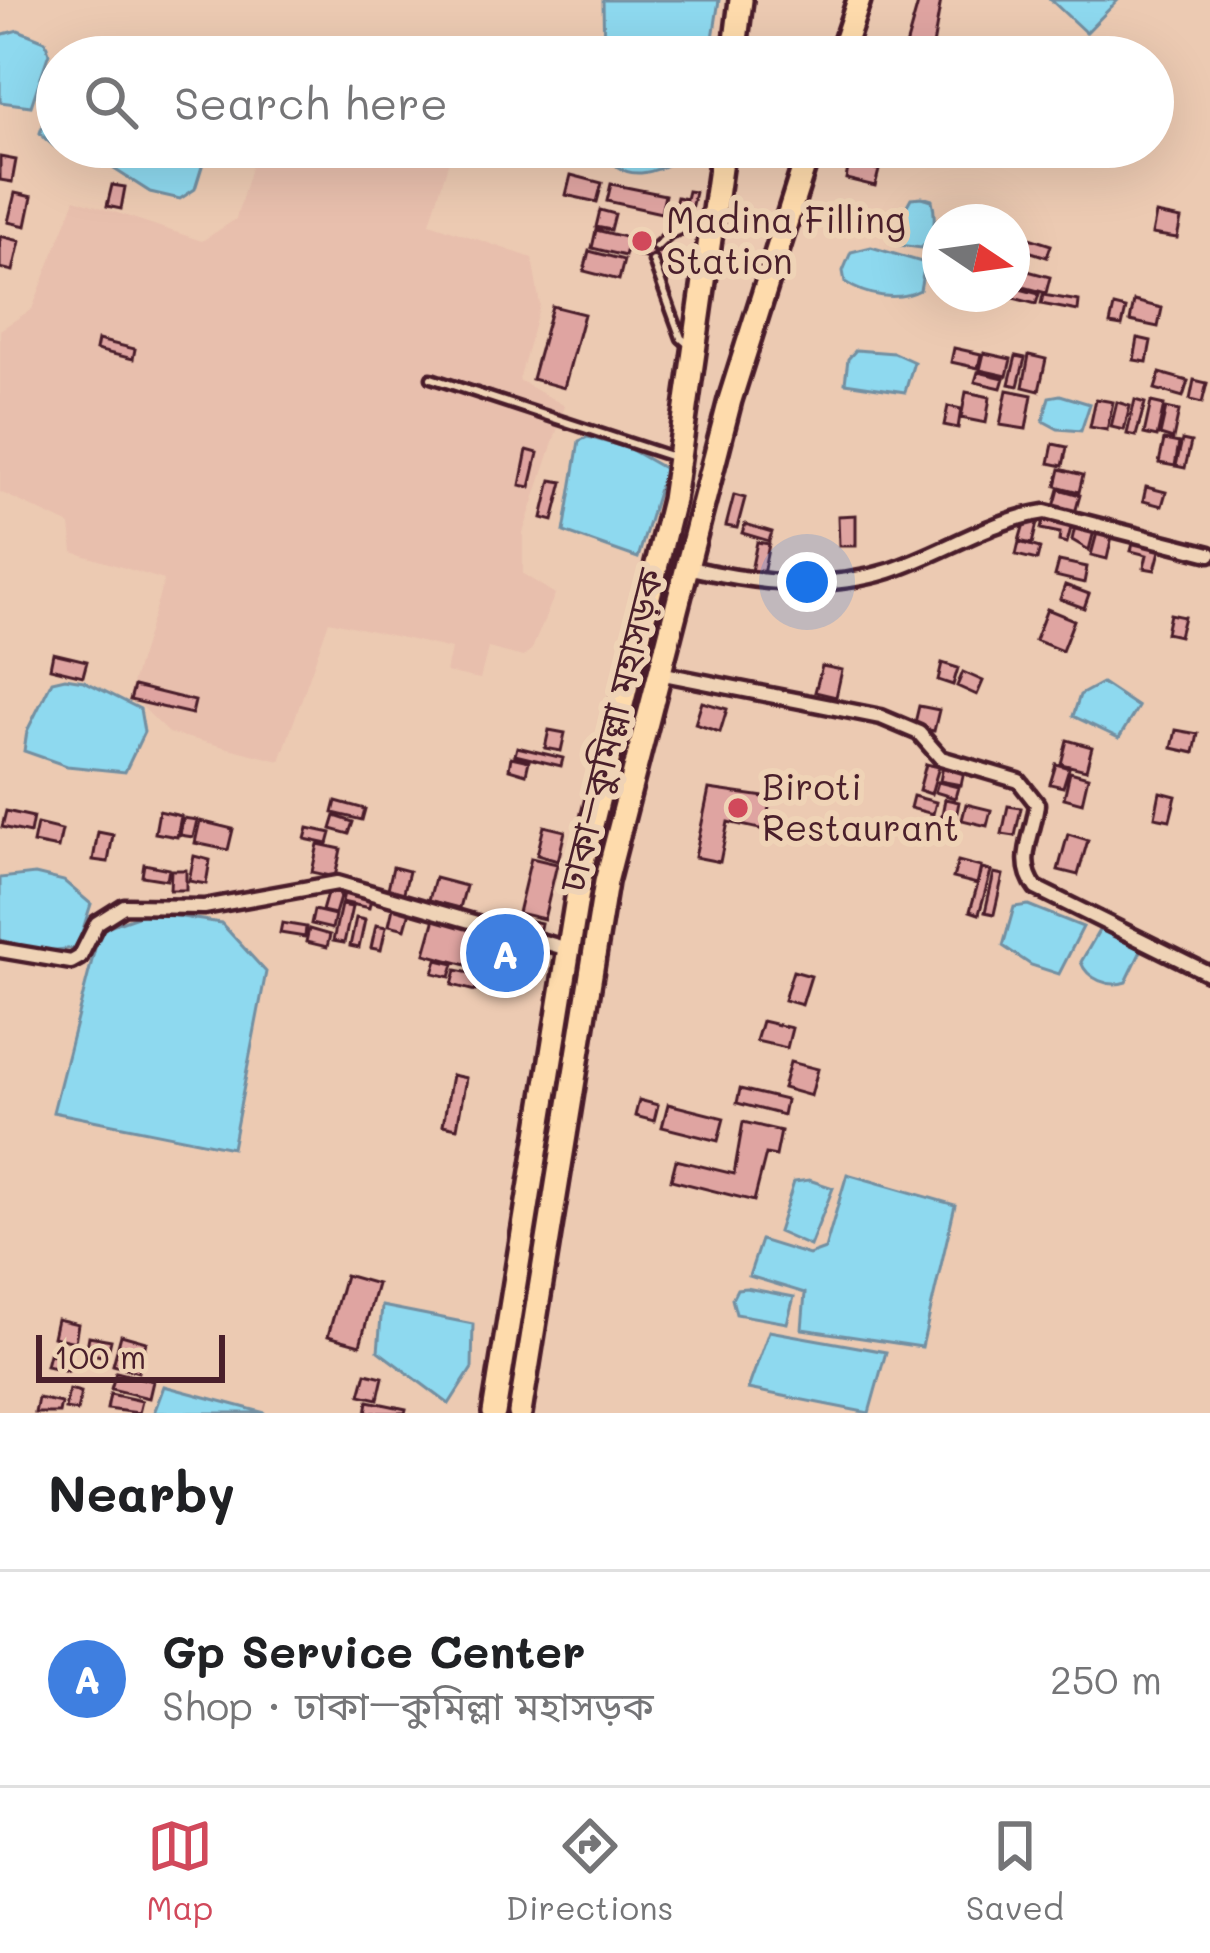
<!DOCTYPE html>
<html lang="en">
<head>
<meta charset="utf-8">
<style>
	body { margin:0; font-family:Mali,"Noto Sans Bengali",sans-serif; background:#f2f2f2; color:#202124 }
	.compass { position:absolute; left:922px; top:204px; width:108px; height:108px; border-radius:50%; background:#fff; box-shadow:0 12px 48px #0002; rotate:103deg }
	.scale { position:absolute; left:36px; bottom:30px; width:189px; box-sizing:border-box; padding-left:12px; border:6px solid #4a1f2b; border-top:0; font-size:33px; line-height:42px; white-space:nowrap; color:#4a1f2b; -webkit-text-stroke:9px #efd3b6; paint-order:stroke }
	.you { position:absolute; left:807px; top:582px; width:42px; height:42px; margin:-30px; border:9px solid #fff; border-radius:50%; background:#1a73e8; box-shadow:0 0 0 18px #1a73e833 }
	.badge { display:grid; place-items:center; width:78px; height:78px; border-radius:50%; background:#d1495b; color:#fff; font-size:39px; font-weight:700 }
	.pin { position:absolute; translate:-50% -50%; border:6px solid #fff; box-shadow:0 3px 12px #0006 }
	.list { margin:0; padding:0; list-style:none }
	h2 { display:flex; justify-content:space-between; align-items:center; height:156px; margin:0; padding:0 48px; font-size:51px }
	h2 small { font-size:39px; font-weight:400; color:#757577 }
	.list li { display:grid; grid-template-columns:78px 1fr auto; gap:36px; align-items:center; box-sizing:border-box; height:216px; padding:0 48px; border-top:3px solid #e0e0e0 }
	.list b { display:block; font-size:45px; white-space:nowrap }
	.list p { margin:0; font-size:39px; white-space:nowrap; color:#757577 }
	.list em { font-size:39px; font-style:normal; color:#757577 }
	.icon { flex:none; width:66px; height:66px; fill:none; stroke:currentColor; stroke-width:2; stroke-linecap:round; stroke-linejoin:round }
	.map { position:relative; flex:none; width:1210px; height:1413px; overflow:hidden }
	.search { position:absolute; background:#fff; box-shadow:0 12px 48px #0002; left:36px; right:36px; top:36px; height:132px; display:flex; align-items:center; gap:30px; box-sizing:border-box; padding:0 42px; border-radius:66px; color:#757577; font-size:45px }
	.sheet { height:372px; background:#fff }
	nav { display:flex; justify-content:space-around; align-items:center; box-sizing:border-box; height:168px; border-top:3px solid #e0e0e0; background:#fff; font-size:33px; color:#757577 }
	nav a { display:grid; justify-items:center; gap:6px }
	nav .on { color:#d1495b }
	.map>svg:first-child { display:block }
</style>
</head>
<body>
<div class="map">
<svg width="1210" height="1413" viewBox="0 0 1210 1413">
	<rect width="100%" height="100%" fill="#eccab2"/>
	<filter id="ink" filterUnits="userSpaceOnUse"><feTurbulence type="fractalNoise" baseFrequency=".00833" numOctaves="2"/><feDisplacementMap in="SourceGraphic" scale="24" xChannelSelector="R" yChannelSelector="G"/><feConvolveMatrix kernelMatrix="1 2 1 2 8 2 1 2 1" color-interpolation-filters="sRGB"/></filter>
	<g filter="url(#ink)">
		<path fill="#e8bfad" d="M257,147H453L430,223L532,258L540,305L519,380L565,406L523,533V574L555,594L532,649L523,657L488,648L480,679L446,672L451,649L329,621L280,761L169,733L129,694L164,580L73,552L70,525L0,492V330L32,309L75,199L202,241L236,219Z"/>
		<path fill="#8ed9ef" stroke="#738fa1" stroke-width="3" d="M603,0H719L710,57H604Z
			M1051,0H1118L1086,33Z
			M18,30L45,41L49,53L31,106L0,102V35Z
			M57,84V147H108L102,158C76,159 58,154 40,133Z
			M124,147H208L195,189L180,199L150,192L114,169Z
			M603,147H691C666,171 622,191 603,147Z
			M922,197L932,200C936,217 936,236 921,248L899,245L900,218L911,198Z
			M871,247L925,263L920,290C898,302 865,296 845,282L843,271L851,252Z
			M856,350L894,353L914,362L905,392L845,383L848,359Z
			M1060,395L1090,404L1081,431L1058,429L1043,421L1049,397Z
			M588,437L628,448L665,469L638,558L564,532L579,441Z
			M65,678L84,681L140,709L144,732L125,772L67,766L24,751L27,731L52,681Z
			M1102,683L1138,707L1119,738L1073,716L1080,695Z
			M35,874L64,881L91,904L77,948L46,951L0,940V878Z
			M1028,905L1083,927L1059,974L1031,965L1003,946L1014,907Z
			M149,912L221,923L266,972L232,1148L53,1112L100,929Z
			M1101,927L1120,931L1142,949L1126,982C1109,988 1087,979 1081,962Z
			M847,1174L955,1205L922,1347L802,1329L805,1293L749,1276L761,1240L809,1255L825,1249Z
			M809,1180L833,1188L810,1246L778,1232L794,1182Z
			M746,1288L794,1297L787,1323L736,1314L732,1299L737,1289Z
			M382,1306L473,1324L472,1368L449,1404L378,1351Z
			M769,1331L886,1352L869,1413L748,1389Z
			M164,1386L265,1413H154Z"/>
		<path fill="#dfa4a1" stroke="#4a1f2b" stroke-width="3" d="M919,0H941L931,57H903Z
			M863,147H893L888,165L860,158Z
			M0,157L16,160L12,182L0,180Z
			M849,163L879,170L875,186L846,179Z
			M571,175L602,183L597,202L566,195Z
			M611,184L665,195L661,213L607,201Z
			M112,185L125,187L121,209L107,206Z
			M688,191L695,192L690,213L674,210L677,197L686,199Z
			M15,193L32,197L26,226L8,222Z
			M600,210L615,214L611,230L596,227Z
			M1156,214L1181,219L1177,238L1152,234Z
			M596,230L629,238L625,256L592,248Z
			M0,236L20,241L13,271L0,268Z
			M1026,237L1051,245L1047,257L1022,249Z
			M637,242L665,250L662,263L634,255Z
			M589,251L624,260L619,280L584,271Z
			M932,257L940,258V284L928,281Z
			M1013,267L1050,277L1046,293L1012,284Z
			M1012,287L1039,294L1036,304L1006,296Z
			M1043,295L1079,301L1078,311L1041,304Z
			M1134,301L1162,308L1158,327L1130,321Z
			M552,306L584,314L564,388L532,379Z
			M1114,306L1126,309L1122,326L1110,324Z
			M1138,338L1151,341L1147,362L1134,360Z
			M98,340L135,349L133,359L96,350Z
			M954,348L981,354L978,368L951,362Z
			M984,353L1011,359L1007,376L980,370Z
			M1029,355L1046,359L1039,391L1023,387Z
			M1016,356L1025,358L1018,386L1009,384Z
			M978,372L1004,378L1001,388L975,382Z
			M1160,373L1188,381L1183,397L1155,389Z
			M1194,380L1207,383L1202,403L1190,400Z
			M1007,390L1032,395L1026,429L1000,425Z
			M966,392L990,397L986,423L961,418Z
			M1096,399L1113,402L1107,430L1090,427Z
			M1135,400L1145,403L1136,436L1127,434Z
			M1117,402L1130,406L1124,430L1111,427Z
			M1151,402L1164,405L1157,437L1144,434Z
			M948,406L961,409L958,428L944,425Z
			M1166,408L1179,411L1173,439L1160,435Z
			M1164,440L1179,443L1175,466L1159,463Z
			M1182,440L1191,442L1185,468L1176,466Z
			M1053,444L1067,447L1063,466L1049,463Z
			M527,450L538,453L530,487L520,485Z
			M1060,469L1083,475L1079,492L1056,486Z
			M551,480L563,482L553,521L542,518Z
			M1146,487L1166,492L1162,506L1143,501Z
			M1059,489L1080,495L1075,513L1054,507Z
			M734,495L745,498L737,528L726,526Z
			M856,515V546H839L838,516Z
			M1044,517L1072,524L1067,543L1059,541L1060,533L1041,529Z
			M1025,520L1037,523L1032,544L1019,541Z
			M1076,522L1095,527L1089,550L1072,540Z
			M745,524L772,532L769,541L742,533Z
			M1098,529L1113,532L1107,559L1091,555Z
			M1134,540L1161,547L1155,570L1144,568L1147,555L1131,551Z
			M757,542L769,544L763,574L751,571Z
			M1019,542L1040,548L1037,560L1016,555Z
			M1059,561L1087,567L1084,583L1055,576Z
			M1065,585L1089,594L1084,608L1060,599Z
			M795,586L816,590L811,612L790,607Z
			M1047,609L1074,620L1062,651L1035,640Z
			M1170,614L1184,617L1179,636L1166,633Z
			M53,653L87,661L83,676L50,668Z
			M942,663L958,668L953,685L938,680Z
			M822,666L842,670L836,697L815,692Z
			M963,672L983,681L977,695L957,686Z
			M134,686L195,701L192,714L130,700Z
			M702,702L727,709L720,732L695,724Z
			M919,706L939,710L934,731L914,727Z
			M549,730L565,733L561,751L545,748Z
			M1176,730L1198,734L1194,753L1172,748Z
			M1067,740L1092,747L1086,770L1061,764Z
			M517,747L563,758L561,766L515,755Z
			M511,757L529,761L526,774L509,769Z
			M926,764L939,767L931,794L919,790Z
			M1056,764L1069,768L1063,787L1050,784Z
			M943,766L964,771L961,785L940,781Z
			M1070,772L1088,777L1082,803L1064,798Z
			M938,782L958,787L955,798L935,792Z
			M709,789L771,798L764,830L728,822L720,862L695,857Z
			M1160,792L1176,796L1170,820L1155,817Z
			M913,796L936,802L933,814L910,808Z
			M945,799L959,802L954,827L940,825Z
			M336,801L365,809L362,820L333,813Z
			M966,804L991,810L987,826L962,820Z
			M1008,806L1021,808L1015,836L1002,834Z
			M6,811L33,817L30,833L2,827Z
			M159,811L181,816L177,837L155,833Z
			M335,816L353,822L349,834L331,829Z
			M183,818L197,820L193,837L180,835Z
			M200,821L233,829L228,850L195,843Z
			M37,824L62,830L58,848L33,843Z
			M544,826L565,831L558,861L537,855Z
			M308,828L331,833L328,844L305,839Z
			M98,832L113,835L108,862L93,860Z
			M1068,834L1088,840L1078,875L1058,870Z
			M318,844L341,849L335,877L312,872Z
			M194,856L210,860L206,884L189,881Z
			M531,858L557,864L544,919L518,913Z
			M958,861L981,867L977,884L953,878Z
			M144,864L169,869L167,880L142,876Z
			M393,867L409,871L403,896L387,893Z
			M982,869L991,871L979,914L970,911Z
			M171,870H186V890H170Z
			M994,873L1003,875L994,914L985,912Z
			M435,878L466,886L460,908L429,900Z
			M345,888L372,894L369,908L342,902Z
			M328,890L341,894L335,914L322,911Z
			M395,900L412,904L405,929L389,925Z
			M341,905L352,907L344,943L333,941Z
			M314,910L335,915L332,929L311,924Z
			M356,918L365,920L359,948L350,946Z
			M435,918L544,947L534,983L425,954Z
			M518,918L541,923L538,938L515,933Z
			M282,923L306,927L305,937L280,933Z
			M376,925L386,927L381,950L371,948Z
			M309,929L330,935L327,947L306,942Z
			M437,960L454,964L450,977L433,973Z
			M456,970L479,975L475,991L452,985Z
			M793,971L811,976L802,1005L784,1000Z
			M488,973L513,979L510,993L485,986Z
			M762,1021L792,1028L787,1048L756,1041Z
			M790,1062L818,1069L811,1096L783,1088Z
			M452,1075L466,1078L457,1128L443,1125Z
			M740,1089L786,1100L783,1115L737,1103Z
			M639,1100L658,1105L654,1121L635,1116Z
			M668,1104L724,1118L718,1141L662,1127Z
			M743,1122L781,1131L776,1156L766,1154L754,1201L671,1180L676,1160L734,1174Z
			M345,1275L377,1284L360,1345L328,1336Z
			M57,1319L78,1324L75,1342L53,1337Z
			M121,1335L146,1342L138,1372L113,1365Z
			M89,1336L111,1340L107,1357L86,1353Z
			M49,1354L70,1359L68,1371L46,1366Z
			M116,1372L153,1381L149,1398L111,1389Z
			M366,1373L383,1377L378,1399L360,1395Z
			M69,1389L81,1392L77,1411L65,1409Z
			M110,1394L142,1401L139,1413L107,1409Z
			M38,1398L61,1403L59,1413H35Z
			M368,1401L406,1409L405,1413H366Z"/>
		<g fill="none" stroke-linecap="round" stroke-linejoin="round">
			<g stroke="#4a1f2b" stroke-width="15">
				<path id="lane" d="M656,247L669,235L709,216
					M653,261L681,338L689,345
					M431,378L676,458"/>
			</g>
			<g stroke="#4a1f2b" stroke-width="21">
				<path id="street" d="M686,567C750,582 823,592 889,571C942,554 990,520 1045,512L1210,554
					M659,673L881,717L919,733L941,758L1019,781L1037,804C1034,835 1015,861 1036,888L1210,974
					M0,950L71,962L80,957L97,923L124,906L204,907L337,883L568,949"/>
			</g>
			<g stroke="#4a1f2b" stroke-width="30">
				<path id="highway" d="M734,57L741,0
					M840,57L859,0
					M494,1413L583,861L673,500L723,147
					M520,1413L606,882L730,400L810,147"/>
			</g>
			<use href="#lane" stroke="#efd3b6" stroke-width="6"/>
			<use href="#street" stroke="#efd3b6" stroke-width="12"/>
			<use href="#highway" stroke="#fedbac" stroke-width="21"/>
		</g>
	</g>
	<g fill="#d1495b" stroke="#efd3b6" stroke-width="4.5">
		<circle cx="642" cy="241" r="12"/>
		<circle cx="738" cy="808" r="12"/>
	</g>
	<g text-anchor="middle" stroke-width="12" stroke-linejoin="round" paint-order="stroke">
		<g font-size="36" fill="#4a1f2b" stroke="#efd3b6" text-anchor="start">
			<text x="666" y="233">Madina Filling<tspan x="666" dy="41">Station</tspan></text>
			<text x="762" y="800">Biroti<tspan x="762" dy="41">Restaurant</tspan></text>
		</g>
		<g font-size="36" fill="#4a1f2b" stroke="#efd3b6">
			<text transform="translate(611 730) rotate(-76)" y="13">ঢাকা–কুমিল্লা মহাসড়ক</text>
		</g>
	</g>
</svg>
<svg class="compass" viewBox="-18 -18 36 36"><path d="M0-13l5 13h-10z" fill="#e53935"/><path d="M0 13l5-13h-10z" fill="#757577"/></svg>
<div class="scale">100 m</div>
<div class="you"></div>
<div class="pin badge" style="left:505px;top:953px;background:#3f7fe0">A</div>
<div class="search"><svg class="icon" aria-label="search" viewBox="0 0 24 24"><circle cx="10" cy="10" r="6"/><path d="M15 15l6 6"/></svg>Search here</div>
</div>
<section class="sheet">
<h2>Nearby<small></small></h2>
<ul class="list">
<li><span class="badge" style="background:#3f7fe0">A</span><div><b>Gp Service Center</b><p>Shop · ঢাকা–কুমিল্লা মহাসড়ক</p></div><em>250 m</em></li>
</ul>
</section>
<nav>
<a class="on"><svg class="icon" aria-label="map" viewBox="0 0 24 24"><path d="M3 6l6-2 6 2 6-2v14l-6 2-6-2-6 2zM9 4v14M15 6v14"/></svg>Map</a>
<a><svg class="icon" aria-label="directions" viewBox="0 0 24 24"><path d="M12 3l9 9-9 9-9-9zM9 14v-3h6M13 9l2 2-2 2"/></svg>Directions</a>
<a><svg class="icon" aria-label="saved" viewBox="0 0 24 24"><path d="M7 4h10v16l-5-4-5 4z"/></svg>Saved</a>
</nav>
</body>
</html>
